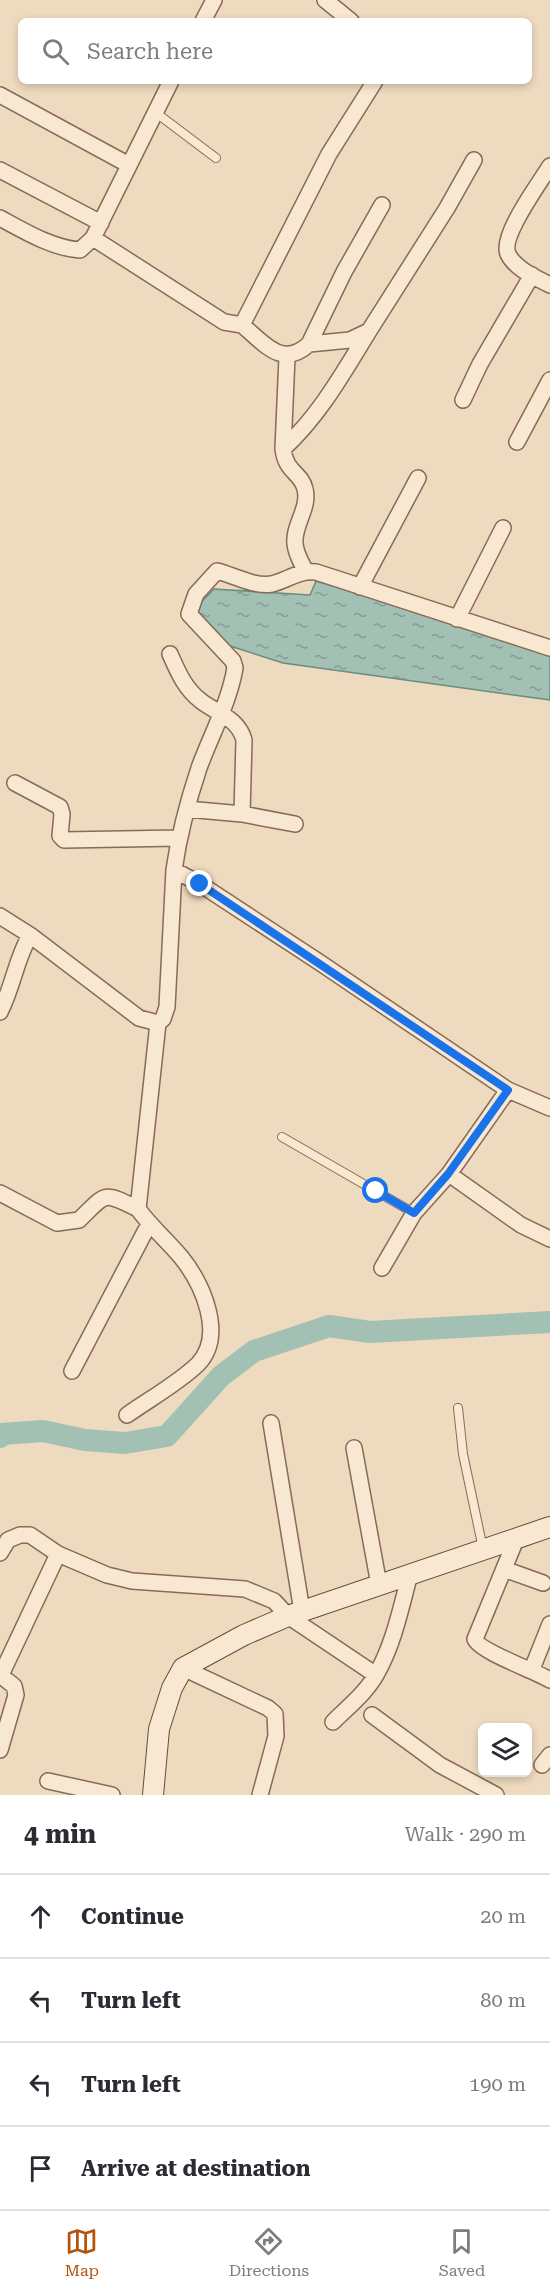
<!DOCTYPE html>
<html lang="en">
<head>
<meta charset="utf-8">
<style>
	body { margin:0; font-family:"Roboto Serif",serif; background:#f2f2f3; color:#2b2b33 }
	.controls { position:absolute; right:18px; bottom:18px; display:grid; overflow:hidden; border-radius:9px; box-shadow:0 3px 9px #0003 }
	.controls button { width:54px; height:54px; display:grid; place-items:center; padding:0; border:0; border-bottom:2px solid #e1e1e2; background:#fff; color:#2b2b33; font:30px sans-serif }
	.stop { position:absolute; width:18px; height:18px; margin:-14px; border:4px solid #1a73e8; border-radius:50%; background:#fff }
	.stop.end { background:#1a73e8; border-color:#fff; box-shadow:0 2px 6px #0008 }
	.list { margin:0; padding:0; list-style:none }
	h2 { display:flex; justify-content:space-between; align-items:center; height:78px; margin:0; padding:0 24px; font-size:26px }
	h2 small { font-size:20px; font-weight:400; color:#7c7c81 }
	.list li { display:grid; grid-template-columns:39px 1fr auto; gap:18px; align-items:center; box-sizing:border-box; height:84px; padding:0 24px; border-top:2px solid #e1e1e2 }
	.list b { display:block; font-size:22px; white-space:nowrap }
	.list em { font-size:20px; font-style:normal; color:#7c7c81 }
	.icon { flex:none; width:33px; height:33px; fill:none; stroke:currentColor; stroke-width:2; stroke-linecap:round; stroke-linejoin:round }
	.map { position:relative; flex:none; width:550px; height:1795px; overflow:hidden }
	.search { position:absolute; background:#fff; box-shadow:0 3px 9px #0003; left:18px; right:18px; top:18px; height:66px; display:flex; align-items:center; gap:15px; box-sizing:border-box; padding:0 21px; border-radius:9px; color:#7c7c81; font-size:22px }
	.sheet { height:414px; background:#fff }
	nav { display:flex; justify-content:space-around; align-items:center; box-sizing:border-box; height:84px; border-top:2px solid #e1e1e2; background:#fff; font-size:16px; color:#7c7c81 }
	nav a { display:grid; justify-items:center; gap:3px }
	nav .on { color:#b45309 }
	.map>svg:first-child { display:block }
</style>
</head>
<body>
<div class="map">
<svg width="550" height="1795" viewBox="0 0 550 1795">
	<defs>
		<pattern id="water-ripples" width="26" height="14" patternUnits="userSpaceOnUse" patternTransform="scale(1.5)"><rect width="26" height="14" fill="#a2c0b3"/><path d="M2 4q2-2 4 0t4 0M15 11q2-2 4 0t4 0" fill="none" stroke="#859c91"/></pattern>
	</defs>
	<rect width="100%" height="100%" fill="#eedabe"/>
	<path fill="url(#water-ripples)" stroke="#698d80" stroke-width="1.5" d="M316,581L484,630L550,653V700L283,663L227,645L194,609L214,589L310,595Z"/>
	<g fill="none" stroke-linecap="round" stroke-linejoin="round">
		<path stroke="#a2c0b3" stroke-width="22" d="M0,1437L1,1434L43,1431L85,1440L125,1443L167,1436L221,1376L254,1351L329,1326L370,1332L550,1322"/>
		<g stroke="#876a57" stroke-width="10">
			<path id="lane" d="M155,112L216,158
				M282,1137L414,1213
				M458,1408L463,1454L483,1549"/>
		</g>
		<g stroke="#876a57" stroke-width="18">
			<path id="street" d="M325,0L351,21
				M203,21L214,0
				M0,95L129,165
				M550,166C539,184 500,236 508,254C515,269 537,278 550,285
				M0,170L101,223
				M0,218C24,231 52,248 80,250L93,238L171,81
				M93,238L224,322L242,325L329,154L375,81
				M242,325C264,343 282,369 309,344L344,272L382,205
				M309,344L350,340L369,331L447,208L474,160
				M287,357L283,449C286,473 301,472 305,489C310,508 293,525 295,544C296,554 301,562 305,570
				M463,400L480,364L532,275
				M517,442L550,380
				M283,449C320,415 343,373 369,331
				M360,587L418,478
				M457,619L503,528
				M170,654C178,672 185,689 201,701C218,714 238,718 244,740L242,814
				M15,783L60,807L62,814L60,836L64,840L179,838
				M187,809L242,814L295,824
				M174,870C179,835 188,801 199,768C211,735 229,703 235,668L233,661L189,614L196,594L217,571C233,575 254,587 272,584C288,580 299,570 316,572L550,648
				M0,916L30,935L139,1018L158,1023L163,1019L167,1007L174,870L200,884L319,962L508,1090L550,1108
				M0,1012C13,987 16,959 30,935
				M449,1174L521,1225L550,1239
				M0,1193L57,1223L79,1220C107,1193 102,1191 138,1209
				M382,1268L414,1213L449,1174L508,1090
				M72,1371L149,1224
				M127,1415C148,1400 180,1382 198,1364C226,1335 202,1283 181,1257C167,1240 151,1227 138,1209L158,1023
				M271,1423L302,1611
				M354,1448L379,1585
				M517,1537L475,1639C479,1651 535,1671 550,1680
				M0,1553L8,1540L20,1535H30L58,1554L107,1575L132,1581L245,1589L274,1601L288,1616L376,1675
				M504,1569L543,1583
				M183,1668L268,1708L275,1714L276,1736L260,1795
				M532,1669L550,1624
				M0,1675L14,1686L16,1695L0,1750
				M1,1675L58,1554
				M372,1715L440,1765L496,1795
				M333,1722C348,1707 367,1692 377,1673C394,1643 401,1607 410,1574
				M542,1765L550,1755
				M48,1781L112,1795"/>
		</g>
		<g stroke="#684b3a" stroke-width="22">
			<path id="secondary" d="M153,1795L159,1729L172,1688L183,1668L244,1635L288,1616L550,1527"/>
		</g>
		<use href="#lane" stroke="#f9e8d1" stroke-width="8"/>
		<use href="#street" stroke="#f9e8d1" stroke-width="15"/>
		<use href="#secondary" stroke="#f9e8d1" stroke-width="20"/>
	</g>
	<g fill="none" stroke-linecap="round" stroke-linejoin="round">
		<path stroke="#1a73e8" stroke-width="8" d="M200,884L508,1090L448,1174L414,1213L376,1191"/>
	</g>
</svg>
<div class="controls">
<button><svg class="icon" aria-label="layers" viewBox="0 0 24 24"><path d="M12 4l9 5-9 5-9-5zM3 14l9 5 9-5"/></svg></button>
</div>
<div class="stop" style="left:376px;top:1191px"></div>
<div class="stop end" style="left:200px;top:884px"></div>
<div class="search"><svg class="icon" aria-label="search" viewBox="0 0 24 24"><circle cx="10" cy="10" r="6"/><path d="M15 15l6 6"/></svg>Search here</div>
</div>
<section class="sheet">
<h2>4 min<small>Walk · 290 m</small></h2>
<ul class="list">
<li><svg class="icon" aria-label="ahead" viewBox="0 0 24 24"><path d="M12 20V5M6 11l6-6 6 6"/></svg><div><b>Continue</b></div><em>20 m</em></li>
<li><svg class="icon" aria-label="left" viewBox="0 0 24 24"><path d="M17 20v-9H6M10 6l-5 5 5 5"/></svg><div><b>Turn left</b></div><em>80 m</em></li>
<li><svg class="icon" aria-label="left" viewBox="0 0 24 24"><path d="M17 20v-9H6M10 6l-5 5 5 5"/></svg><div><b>Turn left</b></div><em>190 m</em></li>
<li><svg class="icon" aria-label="arrive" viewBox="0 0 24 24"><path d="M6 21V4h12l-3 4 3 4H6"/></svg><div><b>Arrive at destination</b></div></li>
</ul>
</section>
<nav>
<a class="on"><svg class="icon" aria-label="map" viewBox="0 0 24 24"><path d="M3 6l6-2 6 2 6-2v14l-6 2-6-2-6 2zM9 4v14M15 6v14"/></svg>Map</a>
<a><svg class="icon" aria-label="directions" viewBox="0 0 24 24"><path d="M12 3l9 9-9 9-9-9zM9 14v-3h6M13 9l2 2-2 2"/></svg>Directions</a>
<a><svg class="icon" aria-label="saved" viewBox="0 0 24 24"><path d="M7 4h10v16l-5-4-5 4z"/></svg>Saved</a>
</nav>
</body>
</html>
